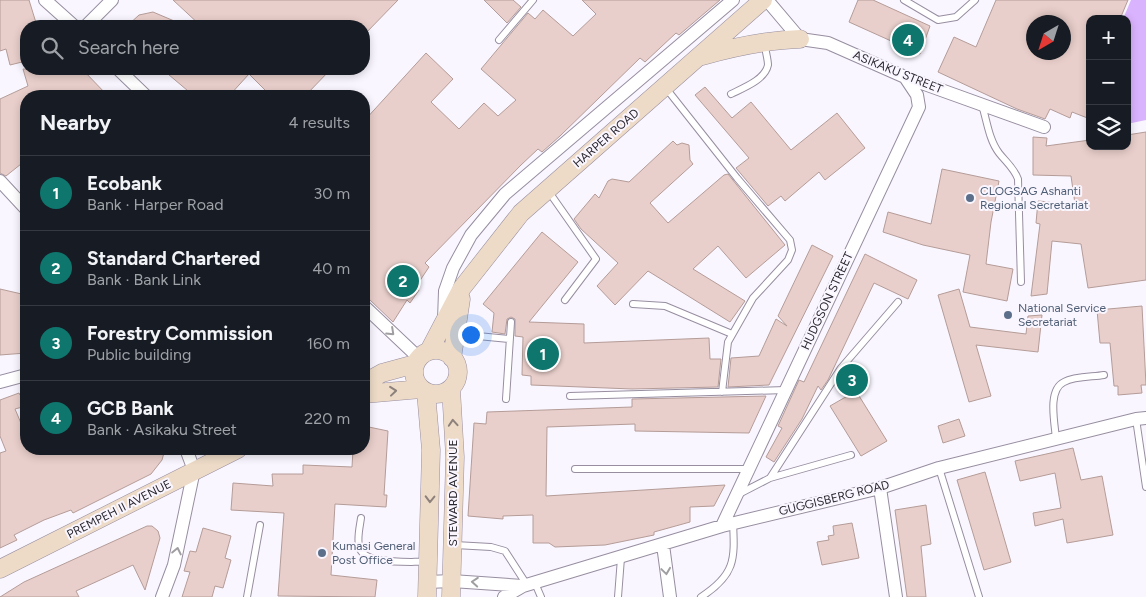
<!DOCTYPE html>
<html lang="en">
<head>
<meta charset="utf-8">
<style>
	body { margin:0; font-family:Figtree,sans-serif; background:#20242c; color:#f1f3f6 }
	.controls { position:absolute; right:15px; top:15px; display:grid; overflow:hidden; border-radius:10px; box-shadow:0 2px 8px #0003 }
	.controls button { width:45px; height:45px; display:grid; place-items:center; padding:0; border:0; border-bottom:1px solid #363941; background:#171b24; color:#f1f3f6; font:25px sans-serif }
	.compass { position:absolute; left:1026px; top:15px; width:45px; height:45px; border-radius:50%; background:#171b24; box-shadow:0 2px 8px #0003; rotate:219deg }
	.you { position:absolute; left:470px; top:334px; width:18px; height:18px; margin:-12px; border:4px solid #fff; border-radius:50%; background:#1a73e8; box-shadow:0 0 0 8px #1a73e833 }
	.badge { display:grid; place-items:center; width:32px; height:32px; border-radius:50%; background:#0f766e; color:#fff; font-size:16px; font-weight:700 }
	.pin { position:absolute; translate:-50% -50%; border:2px solid #fff; box-shadow:0 1px 5px #0006 }
	.list { margin:0; padding:0; list-style:none }
	h2 { display:flex; justify-content:space-between; align-items:center; height:65px; margin:0; padding:0 20px; font-size:21px }
	h2 small { font-size:16px; font-weight:400; color:#9ea1a6 }
	.list li { display:grid; grid-template-columns:32px 1fr auto; gap:15px; align-items:center; box-sizing:border-box; height:75px; padding:0 20px; border-top:1px solid #363941 }
	.list b { display:block; font-size:19px; white-space:nowrap }
	.list p { margin:0; font-size:16px; white-space:nowrap; color:#9ea1a6 }
	.list em { font-size:16px; font-style:normal; color:#9ea1a6 }
	.icon { flex:none; width:28px; height:28px; fill:none; stroke:currentColor; stroke-width:2; stroke-linecap:round; stroke-linejoin:round }
	.map { position:relative; flex:none; width:1146px; height:597px; overflow:hidden }
	.search { position:absolute; background:#171b24; box-shadow:0 2px 8px #0003; left:20px; top:20px; width:350px; height:55px; display:flex; align-items:center; gap:12px; box-sizing:border-box; padding:0 18px; border-radius:20px; color:#9ea1a6; font-size:19px }
	.panel { position:absolute; background:#171b24; box-shadow:0 2px 8px #0003; left:20px; top:90px; width:350px; height:365px; border-radius:20px }
	.map>svg:first-child { display:block }
</style>
</head>
<body>
<div class="map">
<svg width="1146" height="597" viewBox="0 0 1146 597">
	<rect width="100%" height="100%" fill="#faf6ff"/>
	<path fill="#dab3fe" d="M1131,0H1146V120L1127,124V19H1123Z"/>
	<path fill="#e9cfcb" stroke="#b49c98" fill-rule="evenodd" d="M0,0H29L37,26H26V61L10,65L6,49L0,51Z
		M173,0H398L364,35V26H201Z
		M484,0H513L521,7L507,23Z
		M582,0H720L679,35L676,33L645,62L640,58L560,136L542,152L538,149L521,165L425,263L429,267L415,288L419,290L410,303L407,300L393,322L370,300L364,298V121L426,53L453,79L431,102L459,129L484,103L498,116L516,100L481,69L528,13L535,19L543,10L573,36L596,14Z
		M858,0H873L930,26L920,54L849,22Z
		M996,0H1128L1120,19H1090V119L1072,112L1070,118L1050,109L1045,119L1017,109L938,72L954,37L976,47ZM1034,22H1064V52H1034Z
		M153,12L186,26H127L139,15Z
		M23,69H82L108,96H26V160L6,176L0,173V99L28,86Z
		M162,69H331L305,96H271L249,74L229,96H194Z
		M705,87L732,118L751,102L791,150L837,113L865,148L825,180L819,172L785,201L781,196L768,206L736,168L749,158L695,95Z
		M1146,132V280L1088,288L1081,244L1052,241L1047,294L1031,296L1040,224L1036,223L1038,201L1075,204L1071,176L1033,175V137L1047,138L1046,146L1090,140V146H1127V135Z
		M673,141L677,145L682,143L689,145L690,160L693,164L650,203L668,223L724,175L728,174L785,245L746,278L718,246L693,269L745,301L730,322L648,271L615,305L597,286L618,263L581,229L574,219L595,194L599,198L608,181L612,179L629,182Z
		M942,169L999,181L991,222L986,264L1013,269L1007,301L963,292L970,255L923,245L883,232L888,212L931,224Z
		M542,232L578,262L529,322L584,324V343L709,338L710,359H721L718,387L632,389L531,385V376L522,375L523,337L515,336V319L511,317L507,319L505,334L492,332L494,313L483,304Z
		M812,245L833,256L769,385L728,387L731,358L759,356L776,319L787,326L778,316Z
		M865,254L917,280L908,299L874,283L828,380L821,390L818,386L802,419L774,462L766,457L782,428L778,426L799,380L804,382Z
		M0,289L26,295V353L0,355Z
		M959,289L970,327L1026,334L1028,316L1042,315L1038,352L976,345L991,396L969,402L938,295Z
		M1142,306L1146,385H1141L1142,393L1118,395V386H1114L1110,343H1100L1097,310Z
		M856,391L887,441L861,456L830,406Z
		M19,393L20,395L26,393V406L15,409L26,435V449H165L162,460L151,474L73,513L71,510L44,520L14,535L17,540L0,548V453L6,451L0,436V400Z
		M766,396L749,433L635,431V424L547,427L546,496L725,485L714,506L690,507V522L654,532V535L605,545L555,547L549,543H533V515L503,516V519L468,516L474,423L486,424L487,412L632,407V399Z
		M959,419L965,436L943,443L938,426Z
		M364,426L388,431L384,495H387L386,507L335,504L331,575L377,580L375,597L278,596L284,513L231,510L233,483L273,486L272,474H303V465L352,467L353,449H364Z
		M1073,448L1081,480L1102,476L1113,535L1067,543L1063,519L1035,526L1033,513L1061,508L1055,473L1020,481L1015,461Z
		M985,472L1011,562L984,570L957,480Z
		M926,505L931,544L921,546L926,597H907L895,510Z
		M852,523L859,558L822,565L817,542L829,540L828,536L834,535L833,526Z
		M147,526H152L158,531L160,538L145,590L133,565L76,591L79,597H0L24,582Z
		M203,528L231,536L225,558L231,560L223,588L215,586L212,597H182L190,572L184,571L190,551L196,552Z"/>
	<g fill="none" stroke-linecap="round" stroke-linejoin="round">
		<g stroke="#978ea0" stroke-width="8">
			<path id="lane" d="M904,0L938,20L956,17L975,0
				M499,40L533,0
				M665,87L737,178L790,240L792,250L788,260L753,298L728,342L722,392
				M731,94C743,88 765,80 768,65C768,59 765,50 765,45
				M982,105C987,121 989,140 999,153C1006,162 1014,168 1018,179L1021,282
				M549,192L596,259L565,300
				M633,304L665,306L732,334
				M457,334L509,339
				M570,396L786,390
				M506,399L511,322
				M1136,419L1146,487
				M1056,439C1055,424 1047,390 1064,382C1075,376 1093,377 1104,375
				M939,468L979,597
				M575,469H748
				M770,478L851,455
				M739,494L770,478L841,368L898,302
				M361,518C360,526 357,537 359,546C362,566 411,561 427,562
				M455,545L491,547L505,551L527,585
				M535,583L541,597
				M247,597L260,525
				M618,597L621,558
				M701,597C735,575 735,560 733,523"/>
		</g>
		<g stroke="#978ea0" stroke-width="14">
			<path id="street" d="M45,0L74,26
				M767,0L800,39L828,43L905,77L1044,127
				M86,26L112,0
				M118,69L146,96
				M0,181L26,209
				M364,306L419,358
				M444,320L445,291L453,268L471,235L505,194L733,0
				M0,382L26,375
				M880,488L896,597
				M722,526L919,107L917,95L905,77
				M663,545L670,597
				M427,582L452,581L523,586
				M162,597L174,565L194,470L186,449
				M504,597L523,586L722,526L880,488L939,468L1136,419L1146,418"/>
		</g>
		<g stroke="#978ea0" stroke-width="19">
			<path id="secondary" d="M702,56C734,47 767,40 800,39
				M414 372a22 22 0 1 1 44 0a22 22 0 1 1-44 0Z
				M429,351L462,288L521,213L763,0
				M452,358L461,299
				M364,383L382,373L415,364
				M451,389L455,457L451,597
				M426,392L431,450L427,597
				M364,394L421,389
				M0,569L238,449"/>
		</g>
		<use href="#lane" stroke="#fff" stroke-width="6"/>
		<use href="#street" stroke="#fff" stroke-width="12"/>
		<use href="#secondary" stroke="#eddbc7" stroke-width="18"/>
	</g>
	<defs><path id="oneway-chevron" d="M-2-3.5L2.5 0L-2 3.5" fill="none" stroke-width="1.6" stroke-linecap="round" stroke-linejoin="round" transform="scale(1.25)"/></defs>
	<g stroke="#a09ea1">
		<use href="#oneway-chevron" transform="translate(391 332) rotate(43)"/>
		<use href="#oneway-chevron" transform="translate(177 551) rotate(-78)"/>
		<use href="#oneway-chevron" transform="translate(666 571) rotate(82)"/>
		<use href="#oneway-chevron" transform="translate(475 582) rotate(-176)"/>
	</g>
	<g stroke="#8c817b">
		<use href="#oneway-chevron" transform="translate(393 391) rotate(-6)"/>
		<use href="#oneway-chevron" transform="translate(453 423) rotate(-94)"/>
		<use href="#oneway-chevron" transform="translate(430 499) rotate(91)"/>
	</g>
	<g fill="#5c6f8a" stroke="#faf6ff" stroke-width="2">
		<circle cx="970" cy="198" r="5"/>
		<circle cx="1008" cy="315" r="5"/>
		<circle cx="322" cy="553" r="5"/>
	</g>
	<g text-anchor="middle" stroke-width="4" stroke-linejoin="round" paint-order="stroke">
		<g font-size="12" fill="#2b272f" stroke="#faf6ff">
			<text transform="translate(898 72) rotate(22)" y="4">ASIKAKU STREET</text>
			<text transform="translate(606 138) rotate(-41)" y="4">HARPER ROAD</text>
			<text transform="translate(827 301) rotate(-65)" y="4">HUDGSON STREET</text>
			<text transform="translate(453 493) rotate(-90)" y="4">STEWARD AVENUE</text>
			<text transform="translate(834 498) rotate(-14)" y="4">GUGGISBERG ROAD</text>
			<text transform="translate(119 509) rotate(-27)" y="4">PREMPEH II AVENUE</text>
		</g>
		<g font-size="12" fill="#4e5e75" stroke="#faf6ff" text-anchor="start">
			<text x="980" y="195">CLOGSAG Ashanti<tspan x="980" dy="14">Regional Secretariat</tspan></text>
			<text x="1018" y="312">National Service<tspan x="1018" dy="14">Secretariat</tspan></text>
			<text x="332" y="550">Kumasi General<tspan x="332" dy="14">Post Office</tspan></text>
		</g>
	</g>
</svg>
<div class="controls">
<button>+</button>
<button>−</button>
<button><svg class="icon" aria-label="layers" viewBox="0 0 24 24"><path d="M12 4l9 5-9 5-9-5zM3 14l9 5 9-5"/></svg></button>
</div>
<svg class="compass" viewBox="-18 -18 36 36"><path d="M0-13l5 13h-10z" fill="#e53935"/><path d="M0 13l5-13h-10z" fill="#9ea1a6"/></svg>
<div class="you"></div>
<div class="pin badge" style="left:543px;top:354px">1</div>
<div class="pin badge" style="left:403px;top:281px">2</div>
<div class="pin badge" style="left:852px;top:380px">3</div>
<div class="pin badge" style="left:908px;top:40px">4</div>
<div class="search"><svg class="icon" aria-label="search" viewBox="0 0 24 24"><circle cx="10" cy="10" r="6"/><path d="M15 15l6 6"/></svg>Search here</div>
<section class="panel">
<h2>Nearby<small>4 results</small></h2>
<ul class="list">
<li><span class="badge">1</span><div><b>Ecobank</b><p>Bank · Harper Road</p></div><em>30 m</em></li>
<li><span class="badge">2</span><div><b>Standard Chartered</b><p>Bank · Bank Link</p></div><em>40 m</em></li>
<li><span class="badge">3</span><div><b>Forestry Commission</b><p>Public building</p></div><em>160 m</em></li>
<li><span class="badge">4</span><div><b>GCB Bank</b><p>Bank · Asikaku Street</p></div><em>220 m</em></li>
</ul>
</section>
</div>
</body>
</html>
